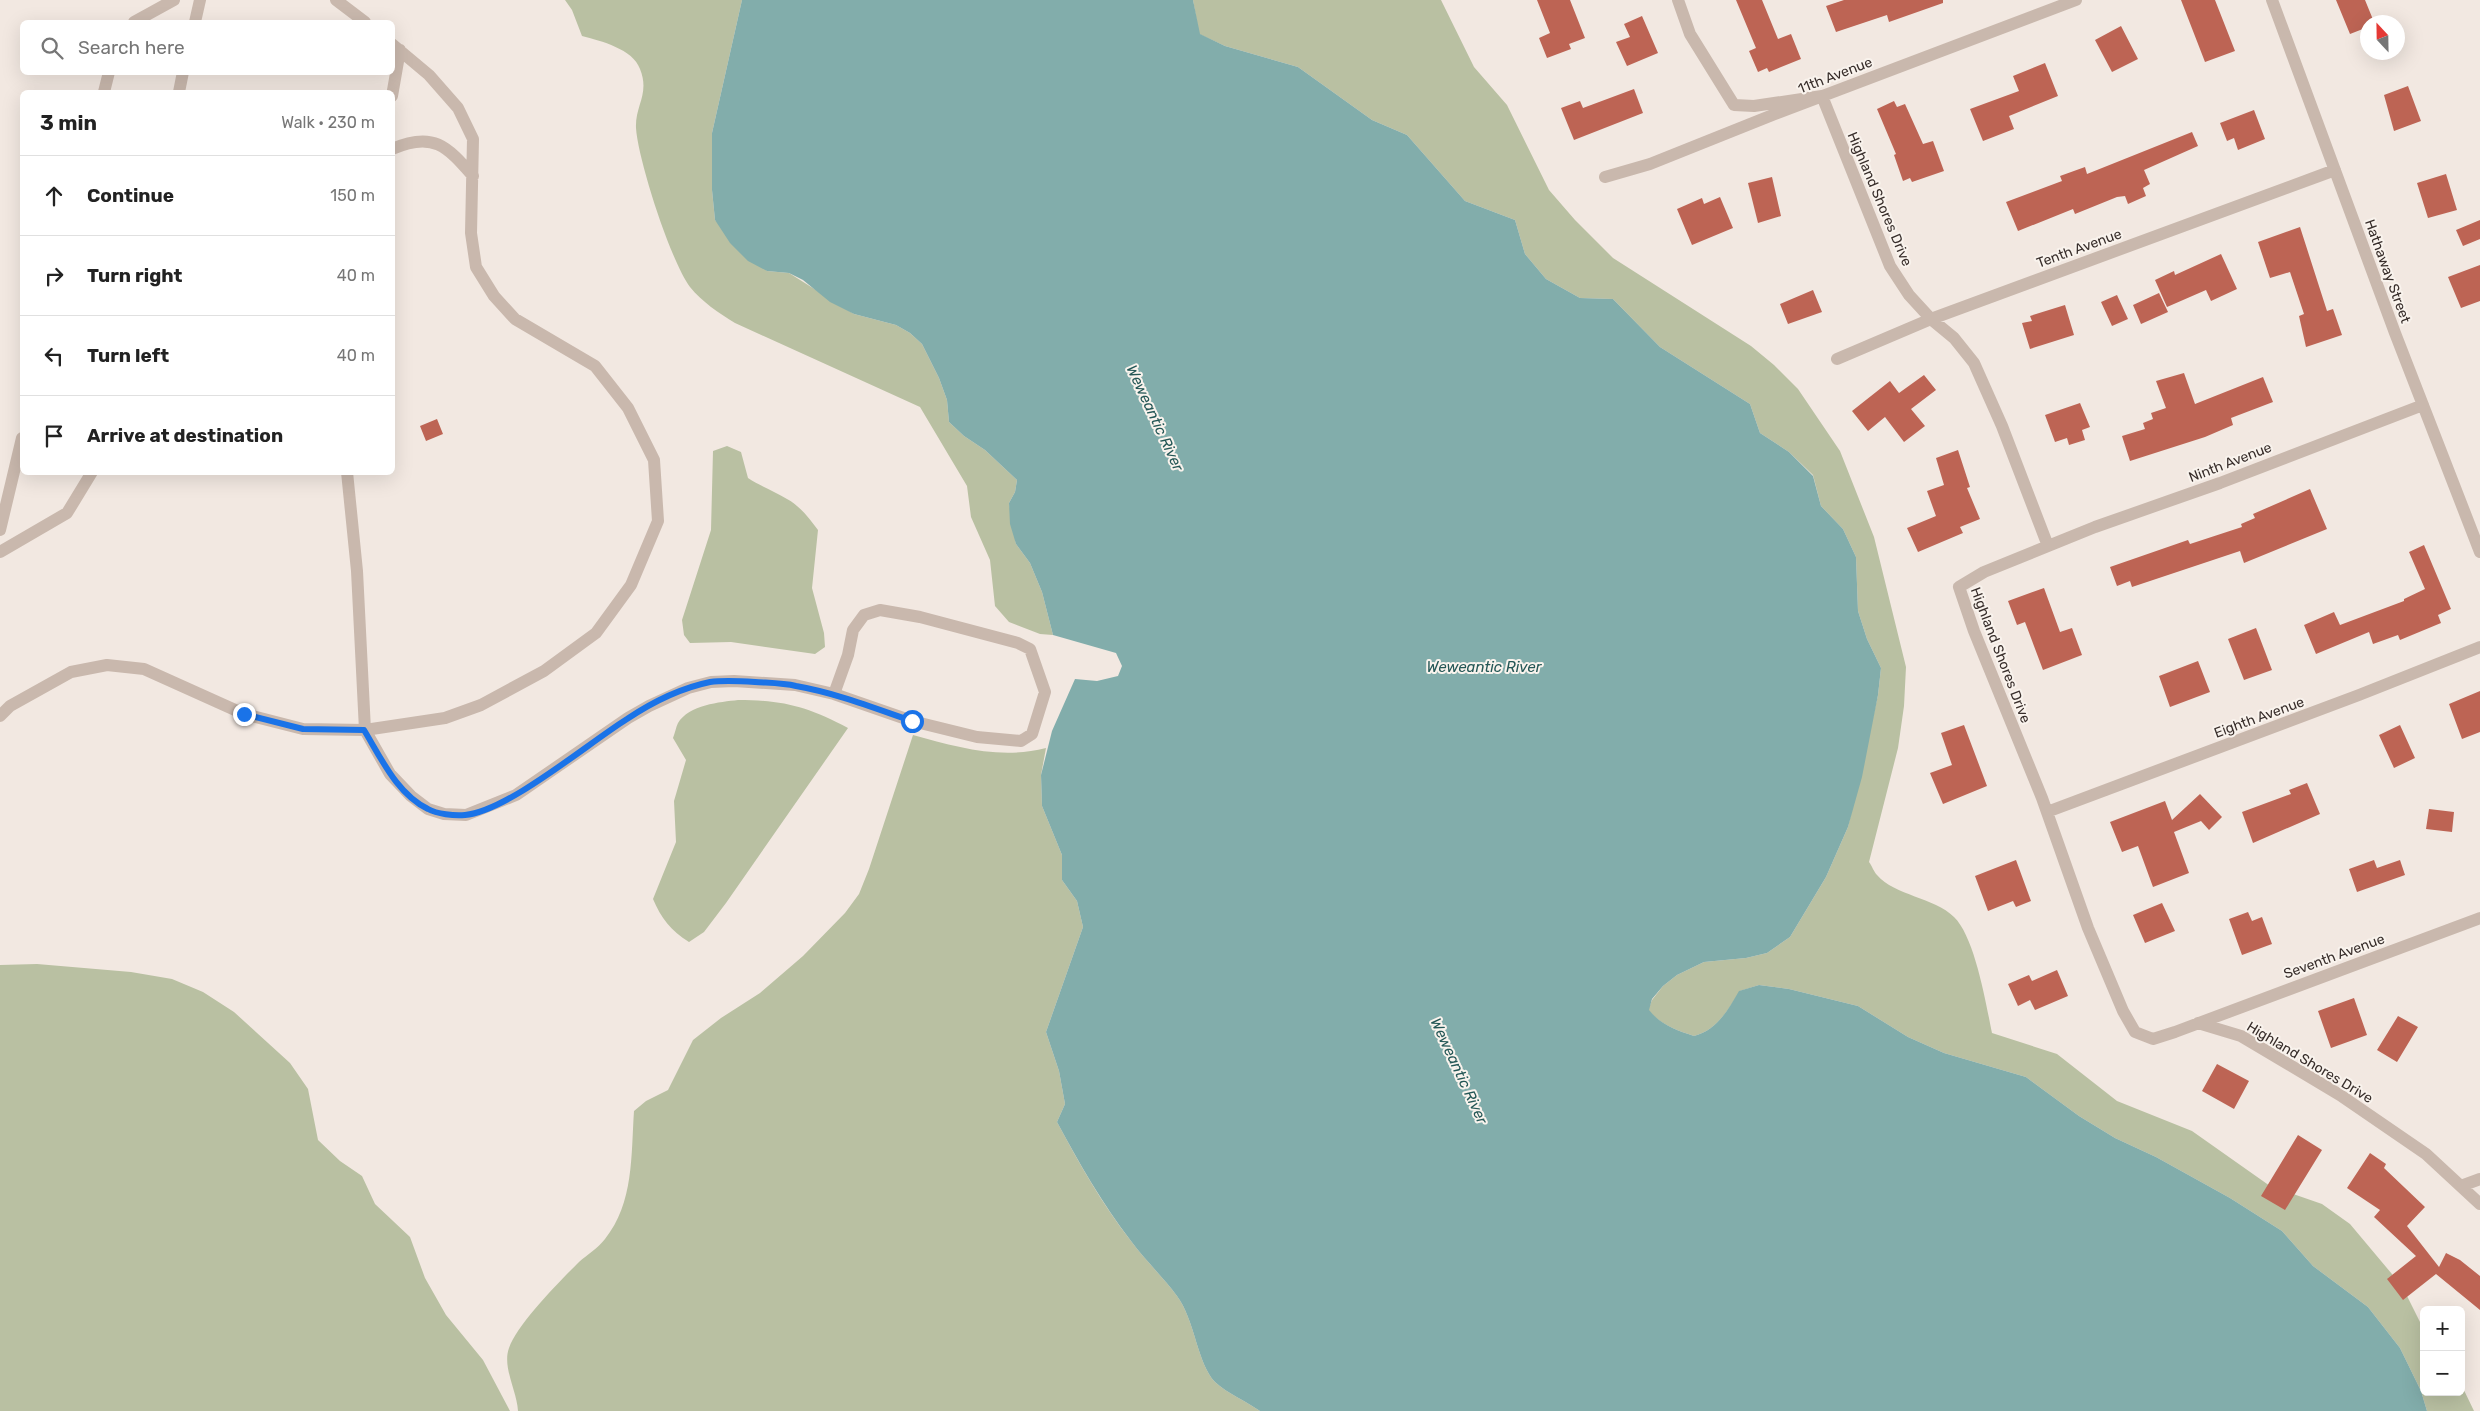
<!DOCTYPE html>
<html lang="en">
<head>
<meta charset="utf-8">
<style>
	body { margin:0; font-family:Rubik,sans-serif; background:#f2f2f2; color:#222 }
	.controls { position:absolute; right:15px; bottom:15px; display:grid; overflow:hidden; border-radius:8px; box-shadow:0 5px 20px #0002 }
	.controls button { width:45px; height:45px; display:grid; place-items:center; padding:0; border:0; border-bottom:1px solid #e0e0e0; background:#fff; color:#222; font:25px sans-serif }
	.compass { position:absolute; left:2360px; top:15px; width:45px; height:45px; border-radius:50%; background:#fff; box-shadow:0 5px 20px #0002; rotate:338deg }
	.stop { position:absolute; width:15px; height:15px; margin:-11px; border:4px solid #1a73e8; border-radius:50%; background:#fff }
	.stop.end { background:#1a73e8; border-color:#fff; box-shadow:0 1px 5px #0008 }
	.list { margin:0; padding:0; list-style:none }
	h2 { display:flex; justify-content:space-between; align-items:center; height:65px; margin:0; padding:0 20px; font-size:21px }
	h2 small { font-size:16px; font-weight:400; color:#767676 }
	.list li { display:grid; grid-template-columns:32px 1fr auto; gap:15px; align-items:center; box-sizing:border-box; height:80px; padding:0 20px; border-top:1px solid #e0e0e0 }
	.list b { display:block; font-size:19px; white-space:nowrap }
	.list em { font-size:16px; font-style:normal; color:#767676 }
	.icon { flex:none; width:28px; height:28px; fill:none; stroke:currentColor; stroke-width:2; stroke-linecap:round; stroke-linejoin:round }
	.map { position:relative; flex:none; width:2480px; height:1411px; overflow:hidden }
	.search { position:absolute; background:#fff; box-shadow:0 5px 20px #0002; left:20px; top:20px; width:375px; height:55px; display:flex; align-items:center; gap:12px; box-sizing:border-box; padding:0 18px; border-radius:8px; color:#767676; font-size:19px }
	.panel { position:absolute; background:#fff; box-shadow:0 5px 20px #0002; left:20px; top:90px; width:375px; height:385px; border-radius:8px }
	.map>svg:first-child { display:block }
</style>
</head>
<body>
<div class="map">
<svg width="2480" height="1411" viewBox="0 0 2480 1411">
	<rect width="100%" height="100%" fill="#f2e8e1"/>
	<path fill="#b9c0a2" d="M565,0H742L712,133V190L715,220L767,271L789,273L854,314L896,325L910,333L922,344L939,378L947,400L949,422L964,436L985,450L1017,480L1015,492L1009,503L1016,544L1030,563L1042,592L1053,635L1040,634L1009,622L995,606L990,560L971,517L967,486L920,407L735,323C719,313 702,302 690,287C671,262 638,160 636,128C635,105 650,94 640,69C633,49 601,41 582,36L572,10Z
		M1193,0H1441L1474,67L1507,105L1549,190L1575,220L1613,258L1751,346L1774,365L1798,389L1840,451L1874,537L1906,667L1904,706L1898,748L1869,862C1872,866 1874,872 1877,875C1895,896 1934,897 1954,917C1975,937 1986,1004 1992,1033L2057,1054L2117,1101L2192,1131L2270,1186L2322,1204L2350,1224L2402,1286L2424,1330V1392H2461V1384L2474,1411H2427L2421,1391L2400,1348L2368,1307L2313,1266L2282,1231L2230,1198L2156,1157L2115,1138L2079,1116L2026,1077L1944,1053L1908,1037L1858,1006L1789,989L1759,985L1740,991C1728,1010 1717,1030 1694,1036C1676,1030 1661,1025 1648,1010L1652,1000L1663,986L1677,975L1704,962L1746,958L1767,953L1790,937L1826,877L1848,827L1878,695L1881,668L1867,639L1858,611L1856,557L1843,529L1821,506L1813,475L1789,452L1760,433L1750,404L1660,347L1613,299L1580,298L1546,279L1525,254L1515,220L1465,201L1407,135L1372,120L1298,67L1225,46L1199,34Z
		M727,446L741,452L748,478C760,486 774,491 787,499C800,506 809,518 818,530L812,588L824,633L825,647L815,654L731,642L690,643L684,635L682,620L711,530L713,451Z
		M738,700C784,700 808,707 848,728L726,903L704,932L689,942C671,931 661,918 653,899L676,842L674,801L686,760L673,738C675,733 676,727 678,723C689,705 720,702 738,700Z
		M913,735C957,747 1000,760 1046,748L1041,775L1042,806L1062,855V880L1077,901L1083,927L1046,1032L1059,1071L1065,1104L1057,1122C1079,1163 1102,1204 1131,1241C1145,1260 1163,1277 1177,1296C1195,1320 1197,1363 1215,1382C1228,1394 1246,1401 1260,1411H518C517,1391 502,1367 509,1348C518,1323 560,1281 579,1262C587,1255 598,1248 605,1239C634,1203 631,1155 634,1111L646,1101L668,1090L693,1040L721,1018L760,993L803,956L845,913L859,894L869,869Z
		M37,964L131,972L172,979L203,992L234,1012L290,1063L308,1089L318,1140L340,1161L362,1176L375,1204L410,1237L425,1278L446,1315L483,1360L510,1411H0V965Z"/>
	<path fill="#82adab" d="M742,0H1193L1200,34L1225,46L1298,67L1372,120L1407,135L1465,201L1515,220L1525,254L1546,279L1580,298L1613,299L1660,347L1750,404L1760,433L1789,452L1813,476L1821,506L1843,529L1856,557L1858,611L1867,639L1881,668L1878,695L1862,777L1848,827L1826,877L1790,937L1767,953L1746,958L1704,962L1677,975L1663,986L1652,999L1649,1010C1661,1025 1676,1030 1694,1036C1717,1030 1728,1010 1739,991L1759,985L1789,989L1858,1006L1908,1037L1944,1053L2026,1077L2079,1116L2115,1138L2156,1157L2230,1198L2282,1231L2313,1266L2368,1307L2400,1348L2421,1391L2427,1411H1260C1246,1401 1228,1394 1215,1382C1197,1363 1195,1320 1177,1296C1163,1277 1145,1260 1131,1241C1102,1203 1079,1163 1057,1122L1065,1104L1059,1071L1046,1032L1083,927L1077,901L1062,880V855L1042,806L1041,775L1052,731L1075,679L1097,681L1118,676L1122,666L1116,653L1053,635L1042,592L1030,563L1016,544L1010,524L1009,503L1015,492L1017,480L985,450L964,436L949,422L947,400L939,378L922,344L910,333L896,325L854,314L830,302L803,280L789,273L767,271L748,261L730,243L715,220L712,190V133Z"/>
	<path fill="#bd6454" d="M1537,0H1570L1585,38L1569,44L1571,49L1547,58L1539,38L1550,33Z
		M1736,0H1762L1778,39L1791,34L1801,59L1769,72L1767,68L1758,72L1749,51L1756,48Z
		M1844,0H1943V3L1889,22L1887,15L1836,32L1826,6Z
		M2181,0H2215L2235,51L2205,62Z
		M2336,0H2365L2374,22H2368V27L2350,34Z
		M1642,16L1658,53L1627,66L1616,42L1630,37L1624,24Z
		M2121,26L2138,59L2112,72L2095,40Z
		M2045,63L2058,96L2009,116L2014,129L1983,141L1970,109L2019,91L2013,76Z
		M2408,86L2421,121L2394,131L2384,95Z
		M1634,89L1643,113L1574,140L1561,108L1580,101L1583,108Z
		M1894,101L1897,107L1905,104L1923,144L1933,141L1944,171L1912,182L1910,178L1903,181L1894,155L1896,154L1877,109Z
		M2254,110L2265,139L2238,150L2234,138L2227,141L2220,123Z
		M2192,132L2198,146L2144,170L2150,184L2143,188L2146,196L2128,204L2125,196L2117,197L2075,214L2073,209L2018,231L2006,202L2062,181L2060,176L2085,167L2087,174Z
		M2446,174L2457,210L2428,218L2417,183Z
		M1772,177L1781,216L1758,223L1748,183Z
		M1720,197L1733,228L1692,245L1677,209L1702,198L1704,204Z
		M2480,220V239L2463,246L2456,230Z
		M2300,227L2327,311L2333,309L2342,335L2306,347L2299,316L2304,314L2290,272L2270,278L2258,242Z
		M2221,254L2237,289L2211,301L2206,290L2167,307L2155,280L2174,271L2175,275Z
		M2480,265V301L2461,308L2448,277Z
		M1813,290L1822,312L1788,324L1780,304Z
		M2159,293L2168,312L2141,324L2133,305Z
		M2117,295L2128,319L2112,326L2101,302Z
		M2065,305L2074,335L2030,349L2022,323L2032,321L2030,316Z
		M2184,373L2195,404L2263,377L2273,402L2231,418L2233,425L2205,437L2130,461L2122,436L2145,429L2143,423L2153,419L2151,413L2166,408L2156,381Z
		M1924,375L1936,390L1911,409L1925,426L1904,442L1885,417L1868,431L1852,411L1890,381L1899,393Z
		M2080,403L2090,427L2082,430L2085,440L2069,445L2067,438L2055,442L2045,415Z
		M437,419L443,434L426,441L420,426Z
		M1958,450L1970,487L1967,488L1980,519L1960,527L1963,533L1918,552L1907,528L1936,516L1927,491L1944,485L1936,458Z
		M2310,489L2327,529L2244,563L2240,551L2132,587L2130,581L2117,586L2110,567L2188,540L2190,544L2242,527L2241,524L2255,518L2253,514Z
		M2424,545L2451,609L2438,615L2441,623L2400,640L2398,635L2373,644L2369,632L2316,654L2304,625L2334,612L2340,625L2404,601V599L2425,589L2409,552Z
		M2044,588L2060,632L2072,628L2082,655L2043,670L2025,622L2017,625L2008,601Z
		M2256,628L2272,670L2244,680L2228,639Z
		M2198,661L2210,692L2170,707L2159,676Z
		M2480,691V732L2462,739L2449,704Z
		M1964,725L1987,786L1943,804L1930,773L1952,765L1941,733Z
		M2400,725L2415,758L2394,768L2379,735Z
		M2307,783L2320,814L2253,843L2242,812L2291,794L2289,790Z
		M2200,794L2222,817L2209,830L2201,821L2174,832L2189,873L2153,887L2138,846L2122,852L2110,822L2165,801L2172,820Z
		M2429,809L2454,812L2452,832L2426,829Z
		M2016,860L2031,901L2016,907L2013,901L1988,911L1975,876Z
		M2374,860L2377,868L2400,860L2405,875L2357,892L2349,869Z
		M2162,903L2175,931L2145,943L2133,915Z
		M2248,912L2252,921L2262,917L2272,944L2242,955L2229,919Z
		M2057,970L2068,996L2035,1010L2030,1000L2018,1006L2008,984L2029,975L2032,981Z
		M2354,998L2367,1035L2331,1048L2318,1011Z
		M2398,1016L2418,1027L2397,1062L2377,1050Z
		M2217,1064L2249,1081L2234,1109L2202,1091Z
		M2298,1135L2322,1150L2285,1210L2261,1196Z
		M2370,1153L2386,1164L2384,1168L2425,1207L2407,1226L2439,1267L2446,1253L2460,1260L2480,1276V1310L2436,1274L2403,1300L2387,1279L2416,1256L2374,1217L2380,1210L2347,1188Z"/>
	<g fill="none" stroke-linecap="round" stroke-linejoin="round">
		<path stroke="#c9b8ad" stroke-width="12" d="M336,0L365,22
			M1678,0L1690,34L1734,105L1754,106L1822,96L1890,266L1909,295L1931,319L1954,338L1974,363L2002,426L2048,546
			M2272,0L2395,333L2480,552
			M134,22L174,0
			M195,22L200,0
			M104,92L109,72
			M179,92L183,72
			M392,96L400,50
			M392,149C433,131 447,146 473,176
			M1605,177L1650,164L1775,114L2076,0
			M1837,359L1931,319L2335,170
			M2423,405L2220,483L2095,527L1984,572L1959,587L1974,631L2042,798L2088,928L2123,1011L2135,1032L2153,1039L2175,1032L2480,918
			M347,472L357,571L365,730L390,774L411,796L428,809L444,814L466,815L516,795L628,718L649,706L688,688L711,682L734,681L795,685L834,694L848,655L853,630L864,615L880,610L920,617L1018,643L1030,649L1045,692L1032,734L1021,741L977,737L912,721L834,694
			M0,530L22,438
			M0,552L67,513L92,472
			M0,716L10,706L71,672L107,665L144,669L244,714L303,729L365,730L445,718L481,705L544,671L596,633L631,585L658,521L654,460L628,408L595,366L515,319L494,296L476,267L471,233L473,139L458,108L429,75L392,44
			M2047,812L2359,695L2480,647
			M2198,1023L2241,1036L2340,1095L2426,1154L2480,1204
			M2461,1186L2480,1179"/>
	</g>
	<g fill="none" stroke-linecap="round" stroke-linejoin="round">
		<path stroke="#1a73e8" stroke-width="6" d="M244,714L303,729L364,730C381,758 397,794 428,809C437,814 454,816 465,815C508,811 587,744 627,719C651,703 681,688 710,682C724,680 740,681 755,682C769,683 783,683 796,686C836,693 874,708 912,721"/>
	</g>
	<g text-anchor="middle" stroke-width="4" stroke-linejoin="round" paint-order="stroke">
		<g font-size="14" fill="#382e2b" stroke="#f9f3ed">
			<text transform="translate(1835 75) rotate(-21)" y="5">11th Avenue</text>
			<text transform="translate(1880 199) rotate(67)" y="5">Highland Shores Drive</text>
			<text transform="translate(2079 248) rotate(-20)" y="5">Tenth Avenue</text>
			<text transform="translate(2388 271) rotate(70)" y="5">Hathaway Street</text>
			<text transform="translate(2230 462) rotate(-21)" y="5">Ninth Avenue</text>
			<text transform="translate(2001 655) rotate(69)" y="5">Highland Shores Drive</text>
			<text transform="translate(2259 717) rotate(-20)" y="5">Eighth Avenue</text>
			<text transform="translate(2334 956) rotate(-20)" y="5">Seventh Avenue</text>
			<text transform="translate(2310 1062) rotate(31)" y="5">Highland Shores Drive</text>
		</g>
		<g font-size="15" font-style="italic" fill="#245756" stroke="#f9f3ed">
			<text transform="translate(1155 418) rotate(65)" y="5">Weweantic River</text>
			<text x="1484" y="672">Weweantic River</text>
			<text transform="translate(1459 1071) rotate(65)" y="5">Weweantic River</text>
		</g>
	</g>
</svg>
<div class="controls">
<button>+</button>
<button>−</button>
</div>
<svg class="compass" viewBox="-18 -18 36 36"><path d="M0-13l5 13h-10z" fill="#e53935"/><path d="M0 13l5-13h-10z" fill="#767676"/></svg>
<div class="stop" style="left:912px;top:721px"></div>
<div class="stop end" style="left:244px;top:714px"></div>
<div class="search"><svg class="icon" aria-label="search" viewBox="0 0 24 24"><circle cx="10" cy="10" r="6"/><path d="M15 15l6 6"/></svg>Search here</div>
<section class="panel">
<h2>3 min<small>Walk · 230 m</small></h2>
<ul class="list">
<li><svg class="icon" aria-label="ahead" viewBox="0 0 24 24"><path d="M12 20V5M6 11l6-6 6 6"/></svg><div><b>Continue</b></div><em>150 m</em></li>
<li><svg class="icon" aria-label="right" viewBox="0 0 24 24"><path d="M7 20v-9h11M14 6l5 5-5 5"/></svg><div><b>Turn right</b></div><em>40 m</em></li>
<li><svg class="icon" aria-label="left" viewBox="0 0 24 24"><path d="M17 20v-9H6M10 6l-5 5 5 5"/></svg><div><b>Turn left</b></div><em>40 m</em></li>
<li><svg class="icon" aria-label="arrive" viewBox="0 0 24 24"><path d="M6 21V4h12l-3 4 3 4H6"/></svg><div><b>Arrive at destination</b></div></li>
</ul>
</section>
</div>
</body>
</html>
